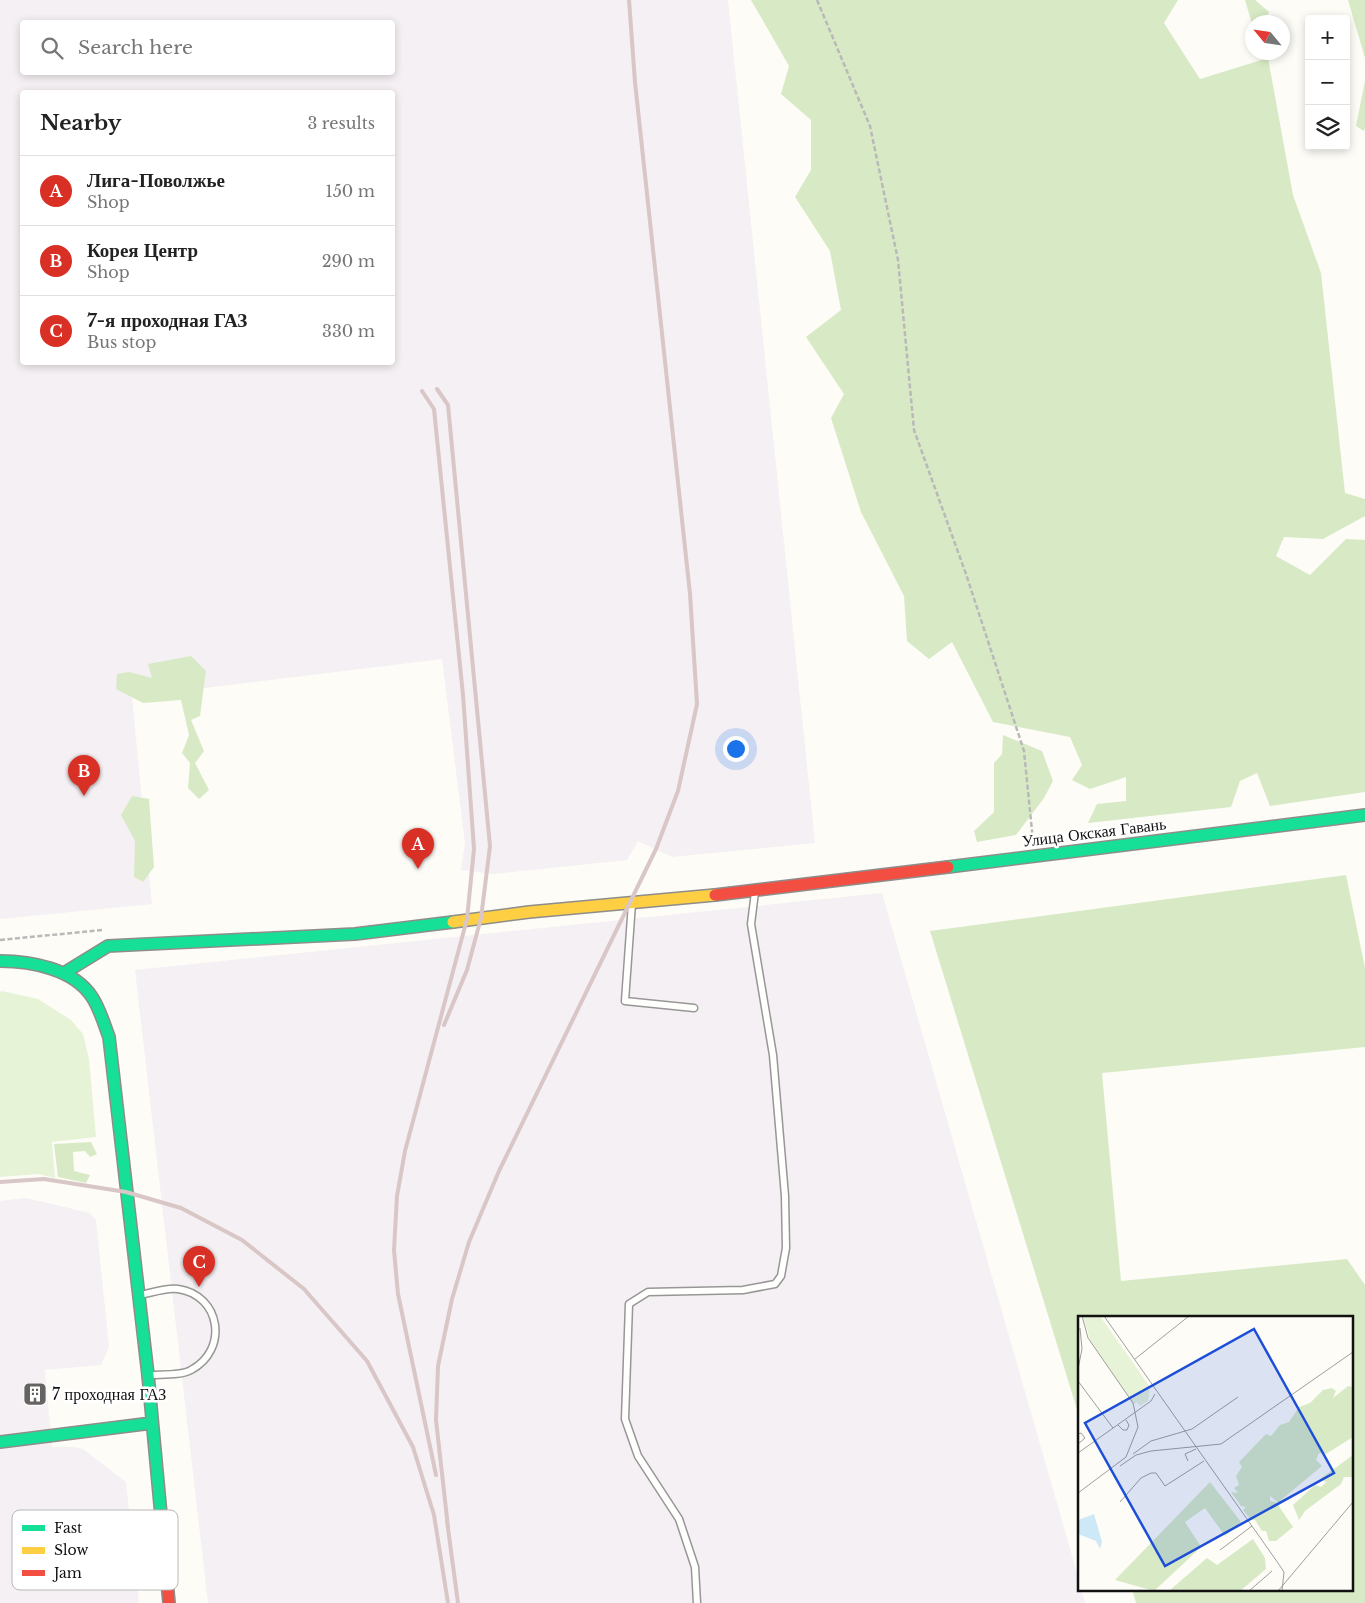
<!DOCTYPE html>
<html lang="en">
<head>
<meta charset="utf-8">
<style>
	body { margin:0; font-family:"Libre Baskerville",serif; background:#f6f6f6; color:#222 }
	.controls { position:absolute; right:15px; top:15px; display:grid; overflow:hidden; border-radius:5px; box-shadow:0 2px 8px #0003 }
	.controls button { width:45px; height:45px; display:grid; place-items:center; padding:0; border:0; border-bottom:1px solid #e0e0e0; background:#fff; color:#222; font:25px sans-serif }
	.compass { position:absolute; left:1245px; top:15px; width:45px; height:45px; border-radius:50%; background:#fff; box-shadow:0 2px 8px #0003; rotate:299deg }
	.you { position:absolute; left:735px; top:748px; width:18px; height:18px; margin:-12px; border:4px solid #fff; border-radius:50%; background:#1a73e8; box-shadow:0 0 0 8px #1a73e833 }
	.badge { display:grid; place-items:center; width:32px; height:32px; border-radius:50%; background:#d93025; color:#fff; font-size:16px; font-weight:700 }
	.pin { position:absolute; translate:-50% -41px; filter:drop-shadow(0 1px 2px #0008) }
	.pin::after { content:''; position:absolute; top:26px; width:18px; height:15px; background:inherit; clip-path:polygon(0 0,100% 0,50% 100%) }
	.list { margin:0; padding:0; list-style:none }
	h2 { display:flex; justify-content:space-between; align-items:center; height:65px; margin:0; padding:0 20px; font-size:21px }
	h2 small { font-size:16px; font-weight:400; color:#767676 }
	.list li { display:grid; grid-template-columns:32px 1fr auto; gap:15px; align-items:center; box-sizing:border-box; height:70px; padding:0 20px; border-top:1px solid #e0e0e0 }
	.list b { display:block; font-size:19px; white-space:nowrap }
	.list p { margin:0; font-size:16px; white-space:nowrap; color:#767676 }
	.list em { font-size:16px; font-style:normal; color:#767676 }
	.icon { flex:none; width:28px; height:28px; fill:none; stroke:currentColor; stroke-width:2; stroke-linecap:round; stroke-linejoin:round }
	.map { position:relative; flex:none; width:1365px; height:1603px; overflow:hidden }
	.search { position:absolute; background:#fff; box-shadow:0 2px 8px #0003; left:20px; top:20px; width:375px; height:55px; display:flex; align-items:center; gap:12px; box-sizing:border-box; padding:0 18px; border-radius:5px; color:#767676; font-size:19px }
	.panel { position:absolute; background:#fff; box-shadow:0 2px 8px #0003; left:20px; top:90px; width:375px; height:275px; border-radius:5px }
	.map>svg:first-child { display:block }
</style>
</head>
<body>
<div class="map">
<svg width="1365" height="1603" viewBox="0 0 1365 1603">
	<rect width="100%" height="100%" fill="#fdfcf7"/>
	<path fill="#f5f0f3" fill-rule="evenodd" d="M0,0H728L815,843L672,857L638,841L627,860L494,874L461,870L465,843L442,659L132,697L152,904L0,919ZM22,22H392V72H22ZM22,92H392V362H22Z
		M882,893L1079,1580V1589H1081L1085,1603H208L135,970Z
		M26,1198L90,1213L96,1220L109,1347L101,1365L45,1370L52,1447H72L83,1449L126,1482L139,1603H0V1201Z"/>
	<path fill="#e7f3d7" d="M2,991L38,999L71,1020L83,1034L89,1059L96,1137L52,1142L55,1178L38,1174L0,1177V992Z"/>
	<path fill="#d8eac5" d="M751,0H1178L1164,23L1200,79L1268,58L1293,195L1321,273L1345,493L1365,499V516L1323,539L1284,537L1276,556L1310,575L1346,539L1365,540V792L1270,806L1257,773L1240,781L1231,807L1088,823L1097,804L1126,801V777L1090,789L1072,780L1082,765L1070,737L993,722L952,642L929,659L907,641L904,596L861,512L831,418L844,394L806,337L841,310L830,251L795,197L811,170V120L781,94L789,66Z
		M1245,0H1255L1269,12L1265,22H1252V24Z
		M1348,0H1365V58Z
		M1365,81V127L1364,131L1356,126Z
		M191,656L206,671L200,716L191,720L204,751L195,763L209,790L199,799L188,788L190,763L182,753L189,735L181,700L143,703L116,689L117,674L129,672L152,678L148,664Z
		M1003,735L1042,751L1053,781L1044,798L1016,835L977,842L974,831L994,812V763L1002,754Z
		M132,796L149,799L154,867L143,882L134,877L135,841L121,815Z
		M1346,875L1365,968V1047L1102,1073L1121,1281L1347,1259L1365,1285V1603H1136L1132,1589H1351V1317H1079V1416L930,931Z
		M91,1142L97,1154L90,1157L85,1151L73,1152L74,1171L90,1175L86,1183L58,1177L54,1144Z"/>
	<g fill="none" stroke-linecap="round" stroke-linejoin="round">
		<g stroke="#979795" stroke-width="9">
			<path id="lane" d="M632,903L625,1001L694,1008
				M140,1295C151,1293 167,1287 178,1289C221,1295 229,1350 191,1370C181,1376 161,1374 149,1375
				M697,1603L695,1567L679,1519L638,1456L625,1419L629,1304L648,1292L743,1290L775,1284L781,1276L786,1248L785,1196L773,1055L751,924L755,892"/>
		</g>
		<g stroke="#8e8d8b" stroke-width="14">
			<path id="fast" d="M948,867L1365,815
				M0,961C31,961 74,969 92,997C100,1009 104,1024 109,1037L148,1375L161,1515
				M64,973L108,946L355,934L453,922
				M0,1442L152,1423"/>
		</g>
		<g stroke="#8e8d8b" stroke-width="14">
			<path id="slow" d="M453,922L529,912L715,895"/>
		</g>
		<g stroke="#8e8d8b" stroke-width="14">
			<path id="jam" d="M715,895L948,867
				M161,1515L169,1603"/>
		</g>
		<path stroke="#b9b9b8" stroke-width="2.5" stroke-dasharray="5 2.5" stroke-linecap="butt" d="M817,0L870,126L898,260L914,430L966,574L1024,751L1033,841
			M0,940L102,930"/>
		<use href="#lane" stroke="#fffffe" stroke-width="6"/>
		<use href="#fast" stroke="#16e098" stroke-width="11"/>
		<use href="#slow" stroke="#ffcf43" stroke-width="11"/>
		<use href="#jam" stroke="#f24e42" stroke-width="11"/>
		<path stroke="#d9c6c7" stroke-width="4" d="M437,389L448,405L490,846L481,918L467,970L444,1025
			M422,391L434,409L463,695L474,849L467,919L405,1151L397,1196L394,1250L398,1294L436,1475
			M0,1182L44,1179L126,1192L181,1208L242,1240L304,1289L367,1361L413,1447L434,1515L448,1603
			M447,1521L458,1603
			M448,1527L436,1420L438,1366L452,1299L469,1242L499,1171L656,849L678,791L697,704L690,594L635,82L629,0"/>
	</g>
	<defs>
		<g id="building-square" transform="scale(1.25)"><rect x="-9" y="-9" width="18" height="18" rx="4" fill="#646362" stroke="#fff"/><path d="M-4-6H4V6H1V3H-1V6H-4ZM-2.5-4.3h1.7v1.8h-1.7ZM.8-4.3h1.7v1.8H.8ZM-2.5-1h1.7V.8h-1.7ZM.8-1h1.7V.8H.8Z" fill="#fff"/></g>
	</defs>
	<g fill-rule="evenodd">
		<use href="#building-square" x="35" y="1394"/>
	</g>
	<g text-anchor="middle" stroke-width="5" stroke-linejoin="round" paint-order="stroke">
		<g font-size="16" fill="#111" stroke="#fff">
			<text transform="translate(1094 832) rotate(-7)" y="6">Улица Окская Гавань</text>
		</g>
		<g font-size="16" fill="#111" stroke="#fff" text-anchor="start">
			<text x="52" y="1400">7 проходная ГАЗ</text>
		</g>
	</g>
	<g transform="translate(1078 1316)">
		<rect width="275" height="275" fill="#fdfcf7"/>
		<path d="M5,0H22L72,71L70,85L62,90L59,86L55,88L12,24Z" fill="#e7f3d7"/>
		<path d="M270,70L275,71V121L248,138L241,137L238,144L244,150L203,184L202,188L192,180V185L198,186L215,211L198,225H191L188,215H184L177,204H173L165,194L168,191L163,190L153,176L160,177L156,172L161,169L158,160L164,151L161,146L188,118L193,120L202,109L211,106L221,91L232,87L245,74L254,72L258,75L255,82ZM275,139L274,161H266L263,168L227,195L221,204L215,189L237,169L243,171L248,166L242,163ZM132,166L163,206L147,220L127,192L107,206L122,229L119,235L76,275L37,264ZM175,223L187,242L188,253L162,275H91L129,242L139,249Z" fill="#d8eac5"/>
		<path d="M16,198L24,226L22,233L18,225L0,218V204Z" fill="#cde8f7"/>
		<path fill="none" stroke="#9f9e9b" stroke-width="1" d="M26,0L200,247L206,256L204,275M57,43L111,0M0,53L4,33L2,12M0,65L35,112M40,109L45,114H49L51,109L48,104M0,118L3,117L7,122L0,128M0,137L73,85L77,78M55,138L73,125L114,113L160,81M110,145L107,138L118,133M42,150L58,139L73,135L143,128L275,36M0,177L48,141L60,111L55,87L10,22L4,0M42,186L63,162L73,157H78L87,170L126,145M142,234L174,210M171,275L194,255M200,275L275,186"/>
		<path fill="#1d4ed8" fill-opacity="0.15" stroke="#1d4ed8" stroke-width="2.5" d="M176,13L256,157L87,250L7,107Z"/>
		<rect width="275" height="275" fill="none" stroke="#111" stroke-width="2.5"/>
	</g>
	<rect x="12" y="1510" width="166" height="80" rx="8" fill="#fff" stroke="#b8b8b8" stroke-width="1"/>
	<rect x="22" y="1525" width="23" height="6" fill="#16e098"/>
	<rect x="22" y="1547" width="23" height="7" fill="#ffcf43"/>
	<rect x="22" y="1570" width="23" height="6" fill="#f24e42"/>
	<g font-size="14" fill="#111">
		<text x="54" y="1533">Fast</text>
		<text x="54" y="1555">Slow</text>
		<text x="54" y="1578">Jam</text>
	</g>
</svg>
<div class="controls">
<button>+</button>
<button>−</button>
<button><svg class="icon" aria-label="layers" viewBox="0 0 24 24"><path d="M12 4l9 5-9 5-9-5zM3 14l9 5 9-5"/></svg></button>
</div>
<svg class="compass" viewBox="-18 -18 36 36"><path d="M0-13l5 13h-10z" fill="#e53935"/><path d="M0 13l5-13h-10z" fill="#767676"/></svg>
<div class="you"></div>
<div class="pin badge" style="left:418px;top:869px">A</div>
<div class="pin badge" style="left:84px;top:796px">B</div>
<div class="pin badge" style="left:199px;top:1287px">C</div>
<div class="search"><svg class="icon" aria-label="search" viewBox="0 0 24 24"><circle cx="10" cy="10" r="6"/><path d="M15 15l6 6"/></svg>Search here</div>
<section class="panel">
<h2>Nearby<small>3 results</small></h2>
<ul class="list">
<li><span class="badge">A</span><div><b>Лига-Поволжье</b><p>Shop</p></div><em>150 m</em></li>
<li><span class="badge">B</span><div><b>Корея Центр</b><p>Shop</p></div><em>290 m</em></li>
<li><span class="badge">C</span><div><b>7-я проходная ГАЗ</b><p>Bus stop</p></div><em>330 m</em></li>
</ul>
</section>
</div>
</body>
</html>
